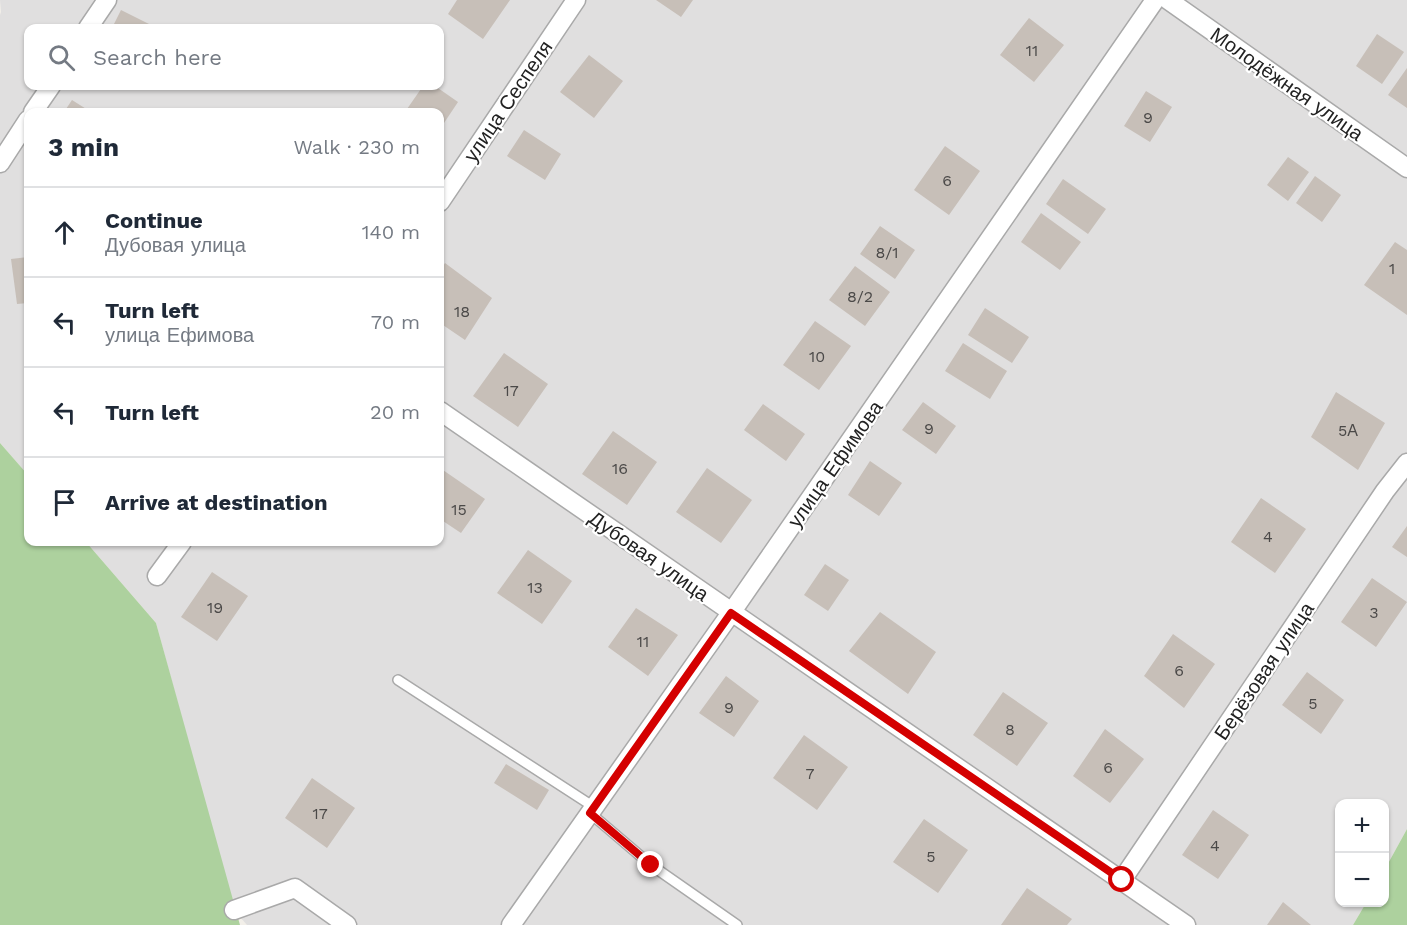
<!DOCTYPE html>
<html lang="en">
<head>
<meta charset="utf-8">
<style>
	body { margin:0; font-family:"Work Sans",sans-serif; background:#f2f2f3; color:#1f2937 }
	.controls { position:absolute; right:18px; bottom:18px; display:grid; overflow:hidden; border-radius:12px; box-shadow:0 2px 4px #0004 }
	.controls button { width:54px; height:54px; display:grid; place-items:center; padding:0; border:0; border-bottom:2px solid #e0e1e3; background:#fff; color:#1f2937; font:30px sans-serif }
	.stop { position:absolute; width:18px; height:18px; margin:-14px; border:4px solid #d40000; border-radius:50%; background:#fff }
	.stop.end { background:#d40000; border-color:#fff; box-shadow:0 2px 6px #0008 }
	.list { margin:0; padding:0; list-style:none }
	h2 { display:flex; justify-content:space-between; align-items:center; height:78px; margin:0; padding:0 24px; font-size:26px }
	h2 small { font-size:20px; font-weight:400; color:#747a83 }
	.list li { display:grid; grid-template-columns:39px 1fr auto; gap:18px; align-items:center; box-sizing:border-box; height:90px; padding:0 24px; border-top:2px solid #e0e1e3 }
	.list b { display:block; font-size:22px; white-space:nowrap }
	.list p { margin:0; font-size:20px; white-space:nowrap; color:#747a83 }
	.list em { font-size:20px; font-style:normal; color:#747a83 }
	.icon { flex:none; width:33px; height:33px; fill:none; stroke:currentColor; stroke-width:2; stroke-linecap:round; stroke-linejoin:round }
	.map { position:relative; flex:none; width:1407px; height:925px; overflow:hidden }
	.search { position:absolute; background:#fff; box-shadow:0 2px 4px #0004; left:24px; top:24px; width:420px; height:66px; display:flex; align-items:center; gap:15px; box-sizing:border-box; padding:0 21px; border-radius:12px; color:#747a83; font-size:22px }
	.panel { position:absolute; background:#fff; box-shadow:0 2px 4px #0004; left:24px; top:108px; width:420px; height:438px; border-radius:12px }
	.map>svg:first-child { display:block }
</style>
</head>
<body>
<div class="map">
<svg width="1407" height="925" viewBox="0 0 1407 925">
	<rect width="100%" height="100%" fill="#f2efe9"/>
	<path fill="#e0dfdf" fill-rule="evenodd" d="M0,0H1407V829L1385,869L1384,804H1340V902L1366,903L1353,925H247L234,910L156,623L86,542H440V112H28V475L0,443V15L1,12ZM28,28H440V86H28Z"/>
	<path fill="#add19e" d="M0,443L28,475V542H86L156,623L240,925H0Z
		M1407,829V925H1353L1366,903L1384,902L1385,869Z"/>
	<path fill="#c7bfb8" d="M457,0H510L483,39L448,14Z
		M656,0H693L681,17Z
		M121,10L157,28H112Z
		M1029,18L1064,45L1034,82L1000,55Z
		M1377,34L1404,52L1382,84L1356,66Z
		M589,55L623,81L594,118L560,92Z
		M1407,68V108L1388,95Z
		M423,86H435L458,102L440,129V112H412L407,109Z
		M1146,91L1172,107L1150,142L1124,126Z
		M72,100L91,112H64Z
		M524,130L561,154L545,180L507,156Z
		M945,146L980,171L949,215L914,190Z
		M1288,157L1309,172L1288,201L1267,185Z
		M1315,176L1341,195L1322,222L1296,203Z
		M1063,179L1106,209L1088,234L1046,204Z
		M1041,213L1081,242L1060,270L1021,242Z
		M880,226L915,250L895,279L860,254Z
		M1395,242L1407,250V315L1364,285Z
		M28,257V303L17,304L11,259Z
		M445,263L492,298L465,340L440,323V271Z
		M855,266L890,292L865,326L829,300Z
		M985,308L1029,337L1012,363L968,335Z
		M815,321L851,346L819,390L783,365Z
		M963,343L1007,371L990,399L945,371Z
		M504,353L548,384L518,427L473,396Z
		M1336,392L1385,423L1358,470L1311,437Z
		M923,402L956,426L936,454L902,430Z
		M763,404L805,434L786,461L744,430Z
		M613,431L657,462L627,505L582,474Z
		M870,461L902,483L879,516L848,495Z
		M440,468L485,499L461,533L440,519Z
		M707,468L752,500L721,543L676,512Z
		M1261,498L1306,529L1275,573L1231,542Z
		M1407,526V557L1392,547Z
		M528,550L572,581L542,624L497,593Z
		M825,564L849,580L828,611L804,595Z
		M212,572L248,596L217,641L181,617Z
		M1372,578L1407,602L1376,647L1341,622Z
		M636,608L678,635L648,676L608,647Z
		M880,612L936,652L908,694L849,651Z
		M1173,634L1215,664L1184,708L1144,676Z
		M1307,672L1344,700L1321,734L1282,705Z
		M726,676L759,701L734,737L699,713Z
		M1003,692L1048,723L1017,766L973,735Z
		M1105,729L1144,759L1110,803L1073,776Z
		M804,735L848,767L817,810L773,778Z
		M506,764L549,790L537,810L494,783Z
		M312,778L355,808L327,848L285,818Z
		M1213,810L1249,835L1218,879L1182,855Z
		M924,819L968,850L938,893L893,862Z
		M1027,888L1072,919L1067,925H1001Z
		M1283,902L1311,925H1267Z"/>
	<g fill="none" stroke-linecap="round" stroke-linejoin="round">
		<g stroke="#a9a9a9" stroke-width="12">
			<path id="service" d="M398,680L594,807
				M590,813L651,865L737,925"/>
		</g>
		<g stroke="#a9a9a9" stroke-width="21">
			<path id="minor" d="M1168,0L1407,168
				M88,28L107,0
				M33,112L51,86
				M0,163L28,120
				M440,202L576,0
				M440,411L1186,925
				M157,576L182,542
				M1122,880L1385,491L1407,463
				M234,910L295,888L347,925
				M511,925L731,613L1155,0"/>
		</g>
		<use href="#service" stroke="#fff" stroke-width="9"/>
		<use href="#minor" stroke="#fff" stroke-width="18"/>
	</g>
	<g fill="none" stroke-linecap="round" stroke-linejoin="round">
		<path stroke="#d40000" stroke-width="8" d="M651,865L590,813L731,613L1122,880"/>
	</g>
	<g text-anchor="middle" stroke-width="4.5" stroke-linejoin="round" paint-order="stroke">
		<g font-size="16" fill="#4b4948">
			<text x="1032" y="56">11</text>
			<text x="1148" y="123">9</text>
			<text x="947" y="186">6</text>
			<text x="887" y="258">8/1</text>
			<text x="1392" y="274">1</text>
			<text x="860" y="302">8/2</text>
			<text x="462" y="317">18</text>
			<text x="817" y="362">10</text>
			<text x="511" y="396">17</text>
			<text x="929" y="434">9</text>
			<text x="1348" y="436">5А</text>
			<text x="620" y="474">16</text>
			<text x="459" y="515">15</text>
			<text x="1268" y="542">4</text>
			<text x="535" y="593">13</text>
			<text x="215" y="613">19</text>
			<text x="1374" y="618">3</text>
			<text x="643" y="647">11</text>
			<text x="1179" y="676">6</text>
			<text x="1313" y="709">5</text>
			<text x="729" y="713">9</text>
			<text x="1010" y="735">8</text>
			<text x="1108" y="773">6</text>
			<text x="810" y="779">7</text>
			<text x="320" y="819">17</text>
			<text x="1215" y="851">4</text>
			<text x="931" y="862">5</text>
		</g>
		<g font-size="20" fill="#222" stroke="#fff">
			<text transform="translate(1287 84) rotate(35)" y="7">Молодёжная улица</text>
			<text transform="translate(508 101) rotate(-56)" y="7">улица Сеспеля</text>
			<text transform="translate(835 464) rotate(-55)" y="7">улица Ефимова</text>
			<text transform="translate(649 556) rotate(35)" y="7">Дубовая улица</text>
			<text transform="translate(1264 671) rotate(-56)" y="7">Берёзовая улица</text>
		</g>
	</g>
</svg>
<div class="controls">
<button>+</button>
<button>−</button>
</div>
<div class="stop" style="left:1122px;top:880px"></div>
<div class="stop end" style="left:651px;top:865px"></div>
<div class="search"><svg class="icon" aria-label="search" viewBox="0 0 24 24"><circle cx="10" cy="10" r="6"/><path d="M15 15l6 6"/></svg>Search here</div>
<section class="panel">
<h2>3 min<small>Walk · 230 m</small></h2>
<ul class="list">
<li><svg class="icon" aria-label="ahead" viewBox="0 0 24 24"><path d="M12 20V5M6 11l6-6 6 6"/></svg><div><b>Continue</b><p>Дубовая улица</p></div><em>140 m</em></li>
<li><svg class="icon" aria-label="left" viewBox="0 0 24 24"><path d="M17 20v-9H6M10 6l-5 5 5 5"/></svg><div><b>Turn left</b><p>улица Ефимова</p></div><em>70 m</em></li>
<li><svg class="icon" aria-label="left" viewBox="0 0 24 24"><path d="M17 20v-9H6M10 6l-5 5 5 5"/></svg><div><b>Turn left</b></div><em>20 m</em></li>
<li><svg class="icon" aria-label="arrive" viewBox="0 0 24 24"><path d="M6 21V4h12l-3 4 3 4H6"/></svg><div><b>Arrive at destination</b></div></li>
</ul>
</section>
</div>
</body>
</html>
